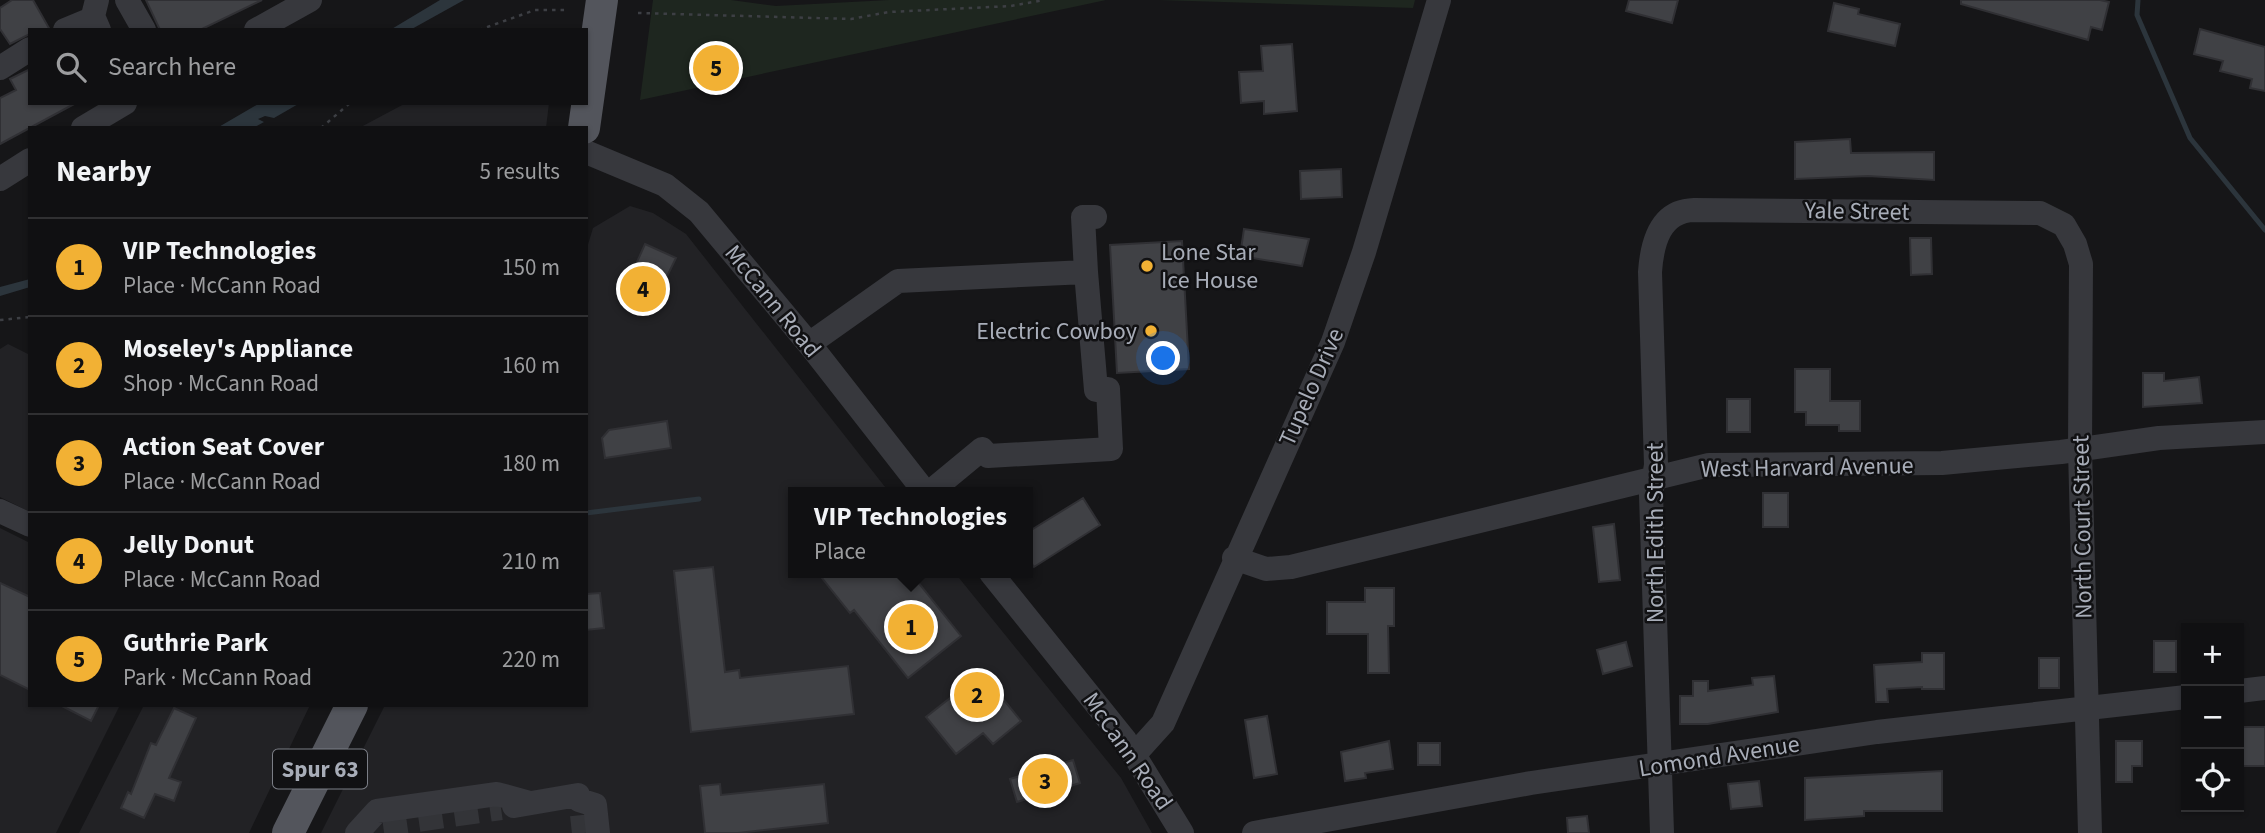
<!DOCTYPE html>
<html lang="en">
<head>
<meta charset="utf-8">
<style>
	body { margin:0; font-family:"Source Sans 3",sans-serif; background:#19191b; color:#f1f3f6 }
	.controls { position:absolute; right:21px; bottom:21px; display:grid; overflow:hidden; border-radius:0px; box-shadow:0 2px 5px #0004 }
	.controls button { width:63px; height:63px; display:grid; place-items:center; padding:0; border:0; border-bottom:2px solid #303032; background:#101012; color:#f1f3f6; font:35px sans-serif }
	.you { position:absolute; left:1164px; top:359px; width:24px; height:24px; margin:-18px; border:5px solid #fff; border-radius:50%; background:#1a73e8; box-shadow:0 0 0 10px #1a73e833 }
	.badge { display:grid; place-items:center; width:46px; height:46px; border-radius:50%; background:#f2b134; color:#111; font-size:23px; font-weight:700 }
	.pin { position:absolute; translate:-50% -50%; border:4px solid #fff; box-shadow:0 2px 7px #0006 }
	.popup { position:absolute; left:788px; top:487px; width:245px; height:91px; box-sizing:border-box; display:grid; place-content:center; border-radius:0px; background:#101012; filter:drop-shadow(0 2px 5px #0005); font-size:23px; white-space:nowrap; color:#9c9d9f }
	.popup b { font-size:26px; color:#f1f3f6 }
	.popup::after { content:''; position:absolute; left:50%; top:100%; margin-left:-14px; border:14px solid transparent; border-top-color:#101012 }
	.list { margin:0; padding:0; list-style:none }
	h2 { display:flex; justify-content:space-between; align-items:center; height:91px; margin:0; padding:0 28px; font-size:30px }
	h2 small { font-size:23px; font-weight:400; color:#9c9d9f }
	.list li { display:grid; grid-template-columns:46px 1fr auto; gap:21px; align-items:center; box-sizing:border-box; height:98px; padding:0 28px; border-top:2px solid #303032 }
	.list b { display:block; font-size:26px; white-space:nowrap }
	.list p { margin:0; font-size:23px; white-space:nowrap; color:#9c9d9f }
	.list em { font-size:23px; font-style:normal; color:#9c9d9f }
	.icon { flex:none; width:38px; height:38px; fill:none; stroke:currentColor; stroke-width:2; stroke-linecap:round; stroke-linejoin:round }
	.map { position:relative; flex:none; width:2265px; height:833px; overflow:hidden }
	.search { position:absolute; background:#101012; box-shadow:0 2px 5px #0004; left:28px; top:28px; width:560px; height:77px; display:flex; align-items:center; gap:18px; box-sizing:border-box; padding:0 24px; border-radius:0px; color:#9c9d9f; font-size:26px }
	.panel { position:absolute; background:#101012; box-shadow:0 2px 5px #0004; left:28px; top:126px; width:560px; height:581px; border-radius:0px }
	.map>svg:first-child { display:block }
</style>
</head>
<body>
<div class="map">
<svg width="2265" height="833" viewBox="0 0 2265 833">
	<rect width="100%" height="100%" fill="#161618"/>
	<path fill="#222225" d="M406,103H549L546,128H359Z
		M630,206L653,213L686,234L889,492H794V573H955L1121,778L1152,833H321L385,705H586V251L593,228Z
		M8,344L30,355V512L0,497V349Z
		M0,528L30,543V705H120L56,833H0Z
		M144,705H310L249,833H79Z"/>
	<path fill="#1e261f" d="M653,0H731L776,6L889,0H1106L640,100Z
		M1158,0H1415L1413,8Z"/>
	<path fill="#2c353c" d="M440,0H464L410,30H390Z
		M260,103H300L274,118L265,116L258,119L264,122L253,128H217Z
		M30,279V287L0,296V287Z"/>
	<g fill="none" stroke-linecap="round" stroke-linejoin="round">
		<path stroke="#2c353c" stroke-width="5" d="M2138,0L2137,15L2190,138L2265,230
			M586,513L699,499"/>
	</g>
	<path fill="#404145" stroke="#303034" stroke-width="2" d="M12,0H33L50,30H30V34L10,44L0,29V8Z
		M146,0H262L200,30H160Z
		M1629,0H1678L1672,23L1626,11Z
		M1961,0H2100L2109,2L2102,30L2091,27L2088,40L1961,4Z
		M1834,3L1859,9L1858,14L1900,24L1895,46L1828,31Z
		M2200,29L2265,47V91L2250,88L2252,79L2220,71L2223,61L2194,54Z
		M1292,44L1297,111L1264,114V101L1241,103L1239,72L1263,71L1261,46Z
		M30,69V103H76L0,144V98L16,90L10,79Z
		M1850,139L1851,153L1934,152V180L1868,176L1795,179V142Z
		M1341,169L1342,197L1301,199L1300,171Z
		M1244,229L1309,239L1302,266L1240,256Z
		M1910,238H1931L1932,274L1911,275Z
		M1182,241L1189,369L1117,373L1110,245Z
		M645,244L676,258L654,303L625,289Z
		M1795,369H1830V401H1860V431H1839V425H1806V412H1795Z
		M2143,373H2164V381L2199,377L2202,403L2143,407Z
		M1727,399H1750V432H1727Z
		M667,421L671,448L605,458L602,438L609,430Z
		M1763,493H1788V527H1763Z
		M1083,498L1100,525L1034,567L1028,558V532Z
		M1614,524L1620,580L1599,582L1593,527Z
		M713,567L725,672L739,670L740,678L848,666L854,714L691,732L674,571Z
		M818,573H896L904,583L913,576L961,636L908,678L854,610L850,613Z
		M0,583L30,597V690L0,675Z
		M1365,588H1394V626H1388L1389,673H1368V634H1327V602H1365Z
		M600,593L604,628L586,630V594Z
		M2154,641H2176V672H2154Z
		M1626,642L1632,666L1603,674L1597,650Z
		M1922,653H1944V689H1922V687L1887,689L1888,702H1876L1874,665L1922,662Z
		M2039,658H2059V688H2039Z
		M982,673L1021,721L993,744L983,733L956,754L926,717Z
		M1774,676L1778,712L1708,724H1680V696H1693V681H1708V691L1753,685L1752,678Z
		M60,705H99L91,721Z
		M174,708L196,718L169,778L181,782L174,801L155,794L144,818L121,808L128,792L131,794L151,743L156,745Z
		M1267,716L1277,774L1254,778L1245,720Z
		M2239,727H2265V766H2239Z
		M1389,741L1393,769L1365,773L1366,778L1345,781L1341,752Z
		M2116,741H2142V766H2132V782H2116Z
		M1418,743H1440V765H1418Z
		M1073,760L1080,783L1017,802L1010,779Z
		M1942,771V811H1864V816L1805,820V778Z
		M1759,781L1762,806L1731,809L1728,784Z
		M720,784L721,795L824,784L828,823L738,833H705L700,786Z
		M1587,816L1589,833H1568L1567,818Z"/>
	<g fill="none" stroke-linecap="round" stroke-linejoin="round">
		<path stroke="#333438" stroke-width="24" stroke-dasharray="24 12" stroke-linecap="butt" d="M582,815L584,833
			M383,825L501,808"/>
		<path stroke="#3d3f44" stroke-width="2.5" stroke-dasharray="3.5 5" stroke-linecap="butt" d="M638,13L851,19L889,12L1011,6L1044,0
			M479,30L535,10H567
			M321,128L350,103
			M0,320L30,317"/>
		<path stroke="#37383d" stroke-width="24" d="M97,0L93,16L99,30
			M127,0L144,30
			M65,30L94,18
			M256,30L310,0
			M0,68L30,49
			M83,128L125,103
			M586,152L665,185L699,212L814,350L925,492
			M0,179L30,160
			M1086,272L1083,217H1095
			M809,344L898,281L1086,272L1096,390L1108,389L1111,449L988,456L982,449L930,492
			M0,511L30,525
			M1234,558L1266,569L1291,567L1709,465L1942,463L2061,452L2159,438L2265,432
			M991,573L1125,740L1182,833
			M2239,691L2265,688
			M1135,754L1163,723L1333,342L1364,252L1439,0
			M514,806L578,795L579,800L595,805L598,833
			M357,833L377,811L497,794L530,803
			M1254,833L1531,783L1877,732L2186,697
			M1662,833L1651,495L1656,465L1650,272C1652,243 1660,211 1694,210L2040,213L2064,225L2075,244L2081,264L2080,450L2090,833"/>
		<path stroke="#53555c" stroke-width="32" d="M584,128L602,0
			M288,833L352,705"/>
	</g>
	<g fill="#f2b134" stroke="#111113" stroke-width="2.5">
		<circle cx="1147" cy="266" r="7"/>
		<circle cx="1151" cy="331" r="7"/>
	</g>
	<g text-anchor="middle" stroke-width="5" stroke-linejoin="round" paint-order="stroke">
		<rect fill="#111113" stroke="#7b7e86" stroke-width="2" x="273" y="749.5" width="94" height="39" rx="5"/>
		<g font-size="23" font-weight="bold" fill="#a8adb8">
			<text x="320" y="777">Spur 63</text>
		</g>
		<g font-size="24" fill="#a8adb8" stroke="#111113">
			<text transform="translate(1857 211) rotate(1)" y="8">Yale Street</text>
			<text transform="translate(773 301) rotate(51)" y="8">McCann Road</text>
			<text transform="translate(1311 387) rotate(-66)" y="8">Tupelo Drive</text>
			<text transform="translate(1807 467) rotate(-1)" y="8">West Harvard Avenue</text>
			<text transform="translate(2082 527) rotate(-91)" y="8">North Court Street</text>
			<text transform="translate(1655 533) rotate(-90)" y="8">North Edith Street</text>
			<text transform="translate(1128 751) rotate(55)" y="8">McCann Road</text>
			<text transform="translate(1719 756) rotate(-9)" y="8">Lomond Avenue</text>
		</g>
		<g font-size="24" fill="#a8adb8" stroke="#111113" text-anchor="start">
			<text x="1161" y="260">Lone Star<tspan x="1161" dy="28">Ice House</tspan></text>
			<text x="1137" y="339" text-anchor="end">Electric Cowboy</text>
		</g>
	</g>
</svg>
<div class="controls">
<button>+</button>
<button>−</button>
<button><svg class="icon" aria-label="locate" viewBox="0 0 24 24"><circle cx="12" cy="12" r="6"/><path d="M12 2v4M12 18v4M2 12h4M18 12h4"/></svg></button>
</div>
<div class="you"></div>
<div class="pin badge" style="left:911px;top:627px">1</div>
<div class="popup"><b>VIP Technologies</b>Place</div>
<div class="pin badge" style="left:977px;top:695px">2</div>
<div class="pin badge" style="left:1045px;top:781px">3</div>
<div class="pin badge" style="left:643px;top:289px">4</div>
<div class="pin badge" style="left:716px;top:68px">5</div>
<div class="search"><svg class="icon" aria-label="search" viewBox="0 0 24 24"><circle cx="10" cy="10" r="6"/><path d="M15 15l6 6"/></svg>Search here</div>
<section class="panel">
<h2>Nearby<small>5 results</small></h2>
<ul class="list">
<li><span class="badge">1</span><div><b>VIP Technologies</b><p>Place · McCann Road</p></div><em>150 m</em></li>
<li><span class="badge">2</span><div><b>Moseley's Appliance</b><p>Shop · McCann Road</p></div><em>160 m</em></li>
<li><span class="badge">3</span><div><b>Action Seat Cover</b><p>Place · McCann Road</p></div><em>180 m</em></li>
<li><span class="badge">4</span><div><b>Jelly Donut</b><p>Place · McCann Road</p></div><em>210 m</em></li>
<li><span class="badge">5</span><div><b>Guthrie Park</b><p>Park · McCann Road</p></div><em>220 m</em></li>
</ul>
</section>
</div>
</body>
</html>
